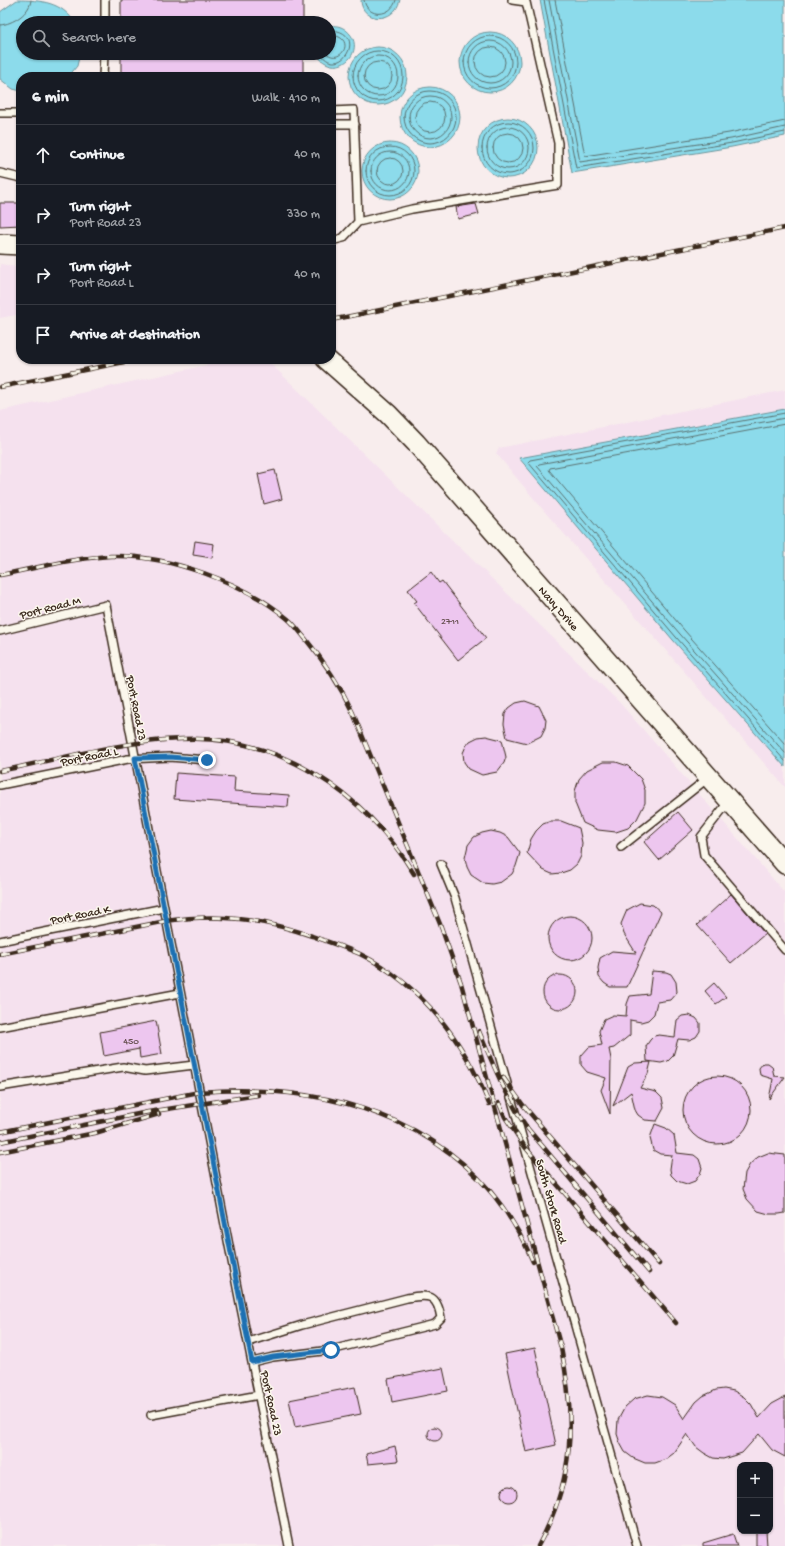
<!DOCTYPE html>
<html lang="en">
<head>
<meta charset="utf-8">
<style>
	body { margin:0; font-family:"Gochi Hand",sans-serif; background:#20242c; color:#f1f3f6 }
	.controls { position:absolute; right:12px; bottom:12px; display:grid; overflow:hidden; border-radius:8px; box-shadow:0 1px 3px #0004 }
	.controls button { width:36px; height:36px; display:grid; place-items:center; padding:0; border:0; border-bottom:1px solid #363941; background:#171b24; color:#f1f3f6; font:20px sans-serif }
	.stop { position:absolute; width:12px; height:12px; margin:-9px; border:3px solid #1f6fb2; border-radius:50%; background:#fff }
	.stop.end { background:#1f6fb2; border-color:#fff; box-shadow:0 1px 4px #0008 }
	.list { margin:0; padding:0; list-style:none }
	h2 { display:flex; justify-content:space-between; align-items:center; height:52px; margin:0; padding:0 16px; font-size:17px }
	h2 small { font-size:13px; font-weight:400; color:#9ea1a6 }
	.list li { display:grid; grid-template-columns:26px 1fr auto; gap:12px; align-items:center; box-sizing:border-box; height:60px; padding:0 16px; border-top:1px solid #363941 }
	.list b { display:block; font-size:15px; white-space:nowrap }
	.list p { margin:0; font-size:13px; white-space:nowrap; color:#9ea1a6 }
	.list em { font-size:13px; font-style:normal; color:#9ea1a6 }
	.icon { flex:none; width:22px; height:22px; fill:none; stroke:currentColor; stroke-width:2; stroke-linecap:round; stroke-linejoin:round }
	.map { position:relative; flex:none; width:785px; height:1546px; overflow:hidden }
	.search { position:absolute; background:#171b24; box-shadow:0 1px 3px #0004; left:16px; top:16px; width:320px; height:44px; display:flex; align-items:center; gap:10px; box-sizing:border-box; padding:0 14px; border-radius:22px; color:#9ea1a6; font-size:15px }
	.panel { position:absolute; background:#171b24; box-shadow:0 1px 3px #0004; left:16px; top:72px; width:320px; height:292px; border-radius:16px }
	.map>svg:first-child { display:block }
</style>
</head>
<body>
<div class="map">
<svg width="785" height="1546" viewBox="0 0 785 1546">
	<rect width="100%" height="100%" fill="#f8eded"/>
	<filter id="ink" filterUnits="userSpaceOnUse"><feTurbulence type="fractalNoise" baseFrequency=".025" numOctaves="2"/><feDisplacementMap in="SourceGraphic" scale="8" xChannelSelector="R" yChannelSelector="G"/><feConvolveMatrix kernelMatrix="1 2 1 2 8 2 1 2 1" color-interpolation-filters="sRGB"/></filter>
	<g filter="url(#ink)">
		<path fill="#f5e1ee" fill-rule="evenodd" d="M0,264L21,267V314L0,318Z
			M234,359H266L620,703L785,893V1546H0V411ZM740,1465H770V1531H740Z
			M785,390V787L545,512L496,453L499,448Z"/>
		<path fill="#8cdbeb" stroke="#6c9499" d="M17,0C41,0 62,2 75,23H23V53H80L77,66L68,77H21V91L13,89L0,79V12Z
			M361,0H400C394,25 361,22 361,0Z
			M540,0H785V136L732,147L572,173Z
			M329,26C335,25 341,26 346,30C370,49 337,84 315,53H329Z
			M460 62a30 30 0 1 1 60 0a30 30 0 1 1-60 0Z
			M349 76a29 29 0 1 1 58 0a29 29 0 1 1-58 0Z
			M400 117a30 30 0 1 1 60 0a30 30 0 1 1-60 0Z
			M478 148a30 30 0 1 1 60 0a30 30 0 1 1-60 0Z
			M362 171a28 28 0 1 1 56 0a28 28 0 1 1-56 0Z
			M785,409V767L673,640L519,458Z"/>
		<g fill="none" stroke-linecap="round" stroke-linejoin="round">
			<path stroke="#5b7170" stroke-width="1" d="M364,0C367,19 392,17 396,0
				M544,0L576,168L732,143L785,132
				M549,0L580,162L731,139L785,127
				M555,0L585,156L729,133L785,121
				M0,25C13,24 30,13 31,0
				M464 62a26 26 0 1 1 52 0a26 26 0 1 1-52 0Z
				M469 62a21 21 0 1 1 42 0a21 21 0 1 1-42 0Z
				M475 62a15 15 0 1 1 30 0a15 15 0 1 1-30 0Z
				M353 76a25 25 0 1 1 50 0a25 25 0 1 1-50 0Z
				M320,53C340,83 371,30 329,30
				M326,53C342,67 358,35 329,35
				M358 76a20 20 0 1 1 40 0a20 20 0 1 1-40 0Z
				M364 76a14 14 0 1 1 28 0a14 14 0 1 1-28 0Z
				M404 117a26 26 0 1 1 52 0a26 26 0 1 1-52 0Z
				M409 117a21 21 0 1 1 42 0a21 21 0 1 1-42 0Z
				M415 117a15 15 0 1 1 30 0a15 15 0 1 1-30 0Z
				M482 148a26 26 0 1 1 52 0a26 26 0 1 1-52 0Z
				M487 148a21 21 0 1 1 42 0a21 21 0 1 1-42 0Z
				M493 148a15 15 0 1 1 30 0a15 15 0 1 1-30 0Z
				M366 171a24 24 0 1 1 48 0a24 24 0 1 1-48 0Z
				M371 171a19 19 0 1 1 38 0a19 19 0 1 1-38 0Z
				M377 171a13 13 0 1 1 26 0a13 13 0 1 1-26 0Z
				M785,413L530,460L528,462L676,637L785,761
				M785,418L539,464L537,466L680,634L785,753
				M785,424L550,468L549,470L684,630L785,744"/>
		</g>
		<path fill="#edc6ef" stroke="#3b2a1e" d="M121,0H303V23H121Z
			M121,53H303V77H121Z
			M0,203H21V225L0,226Z
			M476,204L479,214L458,219L456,207Z
			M275,470L282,499L264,504L258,474Z
			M195,541L214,544L212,558L193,555Z
			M431,572L439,583L442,581L486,638L458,660L414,603L417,601L408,590Z
			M525,701L539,706L546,720L545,728L541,736L527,743L507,738L504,724L505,714L509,708L516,703Z
			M486,736L502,740L506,757L504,763L497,772L482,775L469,769L464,762L463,753L466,746L470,741L478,737Z
			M603,762H616L628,766L641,779L645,790V803L637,819L628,828L616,832L598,830L583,823L575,803V791L579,779L587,770Z
			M176,773L235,777L234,791L289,795L288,807L174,799Z
			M678,812L693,830L659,860L644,842Z
			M551,821H561L579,828L582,843L581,856L577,864L570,870L561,873L552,874L543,870L527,853L531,839L536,831L543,824Z
			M491,831L500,833L508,837L520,853L516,866L512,874L501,882L492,884L483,883L471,875L467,867L465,858L468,845L474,837L482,833Z
			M731,894L765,934L731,963L697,925Z
			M640,903L653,905L661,912L627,987H610L604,983L599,977L598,968L600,958L612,951L636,953L624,934L621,924L627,910Z
			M548 938a22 22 0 1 1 44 0a22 22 0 1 1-44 0Z
			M652,971L666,972L671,974L676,982L677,992L670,1000L657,1002L654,1014L648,1020L641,1022L630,1020V1035L614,1048L609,1049L611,1059L610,1114L601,1090L606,1078L587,1072L581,1065V1056L589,1047L602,1045L599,1031L604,1019L613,1015L626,1016L627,1004L630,996L649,994Z
			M543 992a17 17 0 1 1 34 0a17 17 0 1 1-34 0Z
			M714,983L726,997L716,1004L705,991Z
			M689,1015L696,1018L700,1023V1031L696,1037L689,1040L678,1039L673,1056L668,1061L661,1063L647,1061L646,1046L650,1040L654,1036L659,1035L675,1037L677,1020L682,1016Z
			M156,1021L162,1054L140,1058L139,1049L104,1056L100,1032Z
			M651,1062L648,1074L640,1088L656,1092L662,1098L664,1108L657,1121L645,1120L638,1115L635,1110L631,1092L613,1106L628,1067L635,1063Z
			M763,1063H768L772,1066L774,1076L785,1077L769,1099L773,1079L760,1075L759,1068Z
			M683 1110a34 34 0 1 1 68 0a34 34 0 1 1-68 0Z
			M655,1124L666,1128L674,1135L677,1153L694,1155L699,1159L702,1168L700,1174L695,1181L687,1184L677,1181L671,1175L670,1169L672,1155L660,1154L653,1150L650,1138Z
			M768,1153L785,1155V1213L779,1214H769L758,1211L747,1199L743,1189L745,1173L750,1164L758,1157Z
			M535,1348L556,1445L526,1452L505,1354Z
			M443,1368L448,1391L392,1402L388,1379Z
			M355,1387L361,1414L295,1427L289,1400Z
			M724,1389L734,1391L744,1397L751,1404L759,1418L772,1404L785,1397V1457L772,1450L759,1434L742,1453L723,1459L713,1458L704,1453L696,1447L687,1434L674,1453L666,1459L655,1463H645L633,1458L625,1452L620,1443L617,1434L618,1420L625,1407L634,1399L648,1395L662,1397L675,1405L684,1419L696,1402L703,1396L716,1390Z
			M428 1434a7 7 0 1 1 14 0a7 7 0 1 1-14 0Z
			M395,1446L398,1461L368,1464L366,1454Z
			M501 1494a8 8 0 1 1 16 0a8 8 0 1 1-16 0Z
			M766,1531L767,1546H756V1532Z
			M733,1534L737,1546H703V1543Z"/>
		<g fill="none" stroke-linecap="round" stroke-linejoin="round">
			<g stroke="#3b2a1e" stroke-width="10">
				<path id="lane" d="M105,23V0
					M103,77L104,53
					M331,111L354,110L358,222
					M0,113H21
					M331,124H355
					M0,173L21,178
					M331,241L343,238L358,222L412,209L558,185V143L526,2L512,0
					M0,631L106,605L240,1303L289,1546
					M0,785L128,759L170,757L207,760
					M729,801L701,837L704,855L785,950
					M621,847L708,778
					M441,864L455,898L637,1546
					M0,941L164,908
					M0,1027L180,993
					M0,1087L123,1067L145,1071L194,1065
					M248,1342L302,1325L407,1298C429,1294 437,1294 441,1318L435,1324L331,1350L273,1357L252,1362
					M151,1415L259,1395"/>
			</g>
			<g stroke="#3b2a1e" stroke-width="22">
				<path id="secondary" d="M0,244L21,245
					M326,359L388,414L416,443L785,864"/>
			</g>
			<use href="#lane" stroke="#fbf7ec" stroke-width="7"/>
			<use href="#secondary" stroke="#fbf7ec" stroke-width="19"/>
			<g stroke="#3b2a1e" stroke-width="4.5">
				<path id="rail" d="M331,320L785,228
					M0,387L139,359
					M0,575C37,568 73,558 111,556C166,554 246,583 288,619C294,624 299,631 304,637C324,661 340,685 353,713L440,924L461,983L561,1348C576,1419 574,1481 538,1546
					M0,771C60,759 121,741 182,739C278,734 366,794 414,874
					M0,954L166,921C219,913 262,919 312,936C328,942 345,947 360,954C422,985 464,1041 489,1104
					M479,1031C493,1065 507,1099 528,1129L649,1272
					M503,1077L523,1105L659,1264
					M499,1103L505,1117L525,1147L676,1323
					M0,1132L199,1092C337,1081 476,1125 533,1262
					M0,1142L148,1112L258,1095
					M0,1152L95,1133L159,1114"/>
			</g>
			<use href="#rail" stroke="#fbf7ec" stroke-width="3" stroke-dasharray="9" stroke-linecap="butt"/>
		</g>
	</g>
	<g fill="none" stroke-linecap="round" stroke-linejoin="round" filter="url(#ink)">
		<path stroke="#1f6fb2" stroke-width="5" d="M207,760L170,757L135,758L252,1362L273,1357L331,1350"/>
	</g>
	<g text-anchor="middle" stroke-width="3" stroke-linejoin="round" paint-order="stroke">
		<g font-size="10" fill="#685152">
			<text x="450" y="624">2711</text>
			<text x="131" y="1044">450</text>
		</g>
		<g font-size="12" fill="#3b2a1e" stroke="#fbf7ec">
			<text transform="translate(50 607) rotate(-14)" y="4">Port Road M</text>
			<text transform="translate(559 608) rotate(49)" y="4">Navy Drive</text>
			<text transform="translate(137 708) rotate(79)" y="4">Port Road 23</text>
			<text transform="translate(89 756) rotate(-11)" y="4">Port Road L</text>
			<text transform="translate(80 914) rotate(-11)" y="4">Port Road K</text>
			<text transform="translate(552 1201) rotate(74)" y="4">South Stork Road</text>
			<text transform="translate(272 1403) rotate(78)" y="4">Port Road 23</text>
		</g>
	</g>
</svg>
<div class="controls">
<button>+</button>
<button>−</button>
</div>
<div class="stop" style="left:331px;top:1350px"></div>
<div class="stop end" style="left:207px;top:760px"></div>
<div class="search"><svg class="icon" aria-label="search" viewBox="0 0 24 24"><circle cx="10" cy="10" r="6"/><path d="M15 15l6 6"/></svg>Search here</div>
<section class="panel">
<h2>6 min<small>Walk · 410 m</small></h2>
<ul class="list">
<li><svg class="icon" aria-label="ahead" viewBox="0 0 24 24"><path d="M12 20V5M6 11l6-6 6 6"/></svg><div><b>Continue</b></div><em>40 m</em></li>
<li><svg class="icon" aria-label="right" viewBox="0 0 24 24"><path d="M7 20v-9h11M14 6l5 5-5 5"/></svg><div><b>Turn right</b><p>Port Road 23</p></div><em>330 m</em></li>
<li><svg class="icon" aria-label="right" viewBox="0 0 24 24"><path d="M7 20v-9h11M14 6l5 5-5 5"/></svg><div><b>Turn right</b><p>Port Road L</p></div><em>40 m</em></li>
<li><svg class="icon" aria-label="arrive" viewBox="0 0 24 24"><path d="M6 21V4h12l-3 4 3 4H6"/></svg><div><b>Arrive at destination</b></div></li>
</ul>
</section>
</div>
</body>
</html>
